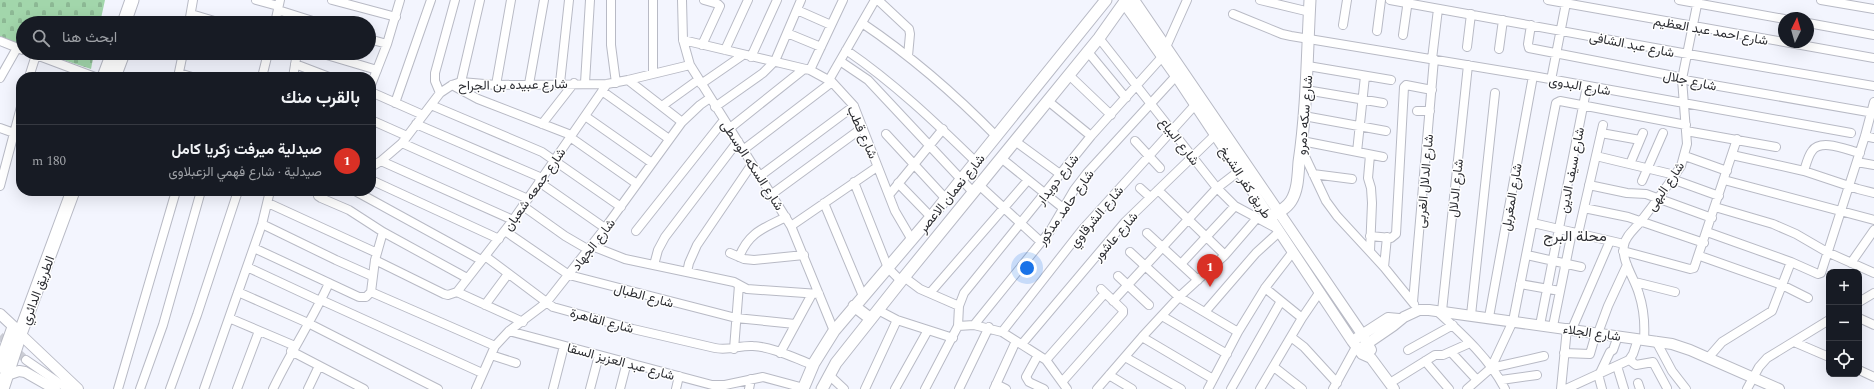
<!DOCTYPE html>
<html lang="ar">
<head>
<meta charset="utf-8">
<style>
	body { margin:0; font-family:Spectral,Vazirmatn,serif; background:#242831; color:#f1f3f6; direction:rtl }
	.controls { position:absolute; right:12px; bottom:12px; display:grid; overflow:hidden; border-radius:8px; box-shadow:0 4px 16px #0002 }
	.controls button { width:36px; height:36px; display:grid; place-items:center; padding:0; border:0; border-bottom:1px solid #363941; background:#171b24; color:#f1f3f6; font:20px sans-serif }
	.compass { position:absolute; left:1778px; top:12px; width:36px; height:36px; border-radius:50%; background:#171b24; box-shadow:0 4px 16px #0002; rotate:5deg }
	.you { position:absolute; left:1027px; top:268px; width:14px; height:14px; margin:-10px; border:3px solid #fff; border-radius:50%; background:#1a73e8; box-shadow:0 0 0 6px #1a73e833 }
	.badge { display:grid; place-items:center; width:26px; height:26px; border-radius:50%; background:#d93025; color:#fff; font-size:13px; font-weight:700 }
	.pin { position:absolute; translate:-50% -33px; filter:drop-shadow(0 1px 2px #0008) }
	.pin::after { content:''; position:absolute; top:21px; width:14px; height:12px; background:inherit; clip-path:polygon(0 0,100% 0,50% 100%) }
	.list { margin:0; padding:0; list-style:none }
	h2 { display:flex; justify-content:space-between; align-items:center; height:52px; margin:0; padding:0 16px; font-size:17px }
	h2 small { font-size:13px; font-weight:400; color:#9ea1a6 }
	.list li { display:grid; grid-template-columns:26px 1fr auto; gap:12px; align-items:center; box-sizing:border-box; height:72px; padding:0 16px; border-top:1px solid #363941 }
	.list b { display:block; font-size:15px; white-space:nowrap }
	.list p { margin:0; font-size:13px; white-space:nowrap; color:#9ea1a6 }
	.list em { font-size:13px; font-style:normal; color:#9ea1a6 }
	.icon { flex:none; width:22px; height:22px; fill:none; stroke:currentColor; stroke-width:2; stroke-linecap:round; stroke-linejoin:round }
	.map { position:relative; flex:none; width:1874px; height:389px; overflow:hidden; direction:ltr }
	.search { position:absolute; background:#171b24; box-shadow:0 4px 16px #0002; left:16px; top:16px; width:360px; height:44px; display:flex; align-items:center; gap:10px; box-sizing:border-box; padding:0 14px; border-radius:22px; color:#9ea1a6; font-size:15px }
	.panel { position:absolute; background:#171b24; box-shadow:0 4px 16px #0002; left:16px; top:72px; width:360px; height:124px; border-radius:16px; direction:rtl }
	.map>svg:first-child { display:block }
</style>
</head>
<body>
<div class="map">
<svg width="1874" height="389" viewBox="0 0 1874 389">
	<defs>
		<pattern id="cemetery-stones" width="16" height="16" patternUnits="userSpaceOnUse"><rect width="16" height="16" fill="#a2d6ab"/><path d="M2 7V4a2 2 0 0 1 4 0v3zM10 15v-3a2 2 0 0 1 4 0v3z" fill="#8cb894"/></pattern>
	</defs>
	<rect width="100%" height="100%" fill="#f3f5fe"/>
	<path fill="url(#cemetery-stones)" d="M0,0H105L100,23H23V47L0,39Z
		M42,53H94L91,69Z"/>
	<g fill="none" stroke-linecap="round" stroke-linejoin="round">
		<path stroke="#cbcdd5" stroke-width="8" stroke-dasharray="8 4" stroke-linecap="butt" d="M0,336L26,360"/>
		<g stroke="#b8bac5" stroke-width="10">
			<path id="minor" d="M256,0L278,6
				M332,0L396,17
				M611,0V45L616,83
				M653,0V74
				M682,0L683,40L690,65L791,226L834,331
				M878,0L909,29L910,34L908,56
				M1260,0L1310,12
				M1390,0L1688,54L1874,86
				M1548,0L1874,58
				M1679,0L1784,19
				M1821,0L1874,9
				M278,10L319,23
				M797,10L831,25
				M191,14L221,23
				M1233,14L1282,34L1291,36L1533,76L1851,133
				M189,23L193,0
				M275,23L280,0
				M862,23C911,56 955,94 997,137
				M1808,23L1874,35
				M1343,25L1347,0
				M1531,25L1528,44L1529,48L1674,76L1690,81L1874,113
				M1377,31L1381,0
				M787,33L821,47
				M1403,35L1408,0
				M1099,38L1217,188L1235,206L1276,228
				M369,39L387,44
				M683,40L810,70L832,82L854,106L895,211L912,240
				M0,41L23,50
				M702,45L720,6L718,4L704,0
				M1166,47L1187,0
				M1467,47L1471,14
				M1499,49L1503,20
				M725,50L748,0
				M846,50C894,83 935,122 976,162
				M1088,52L1126,98
				M31,53L95,77
				M320,53L377,70
				M751,57L777,0
				M1432,59L1438,9
				M840,61L868,80L973,192
				M295,64L329,77
				M1308,66L1391,80
				M810,70L843,0
				M179,73L192,77
				M1069,75L1111,115
				M29,77L36,55
				M178,77L183,53
				M262,77L268,53
				M293,77L297,53
				M0,78L17,48
				M628,80L682,122
				M829,80L875,0
				M1551,80L1566,3
				M461,82L480,0
				M560,83L569,0
				M585,83L590,0
				M529,84L544,0
				M701,84L743,55
				M371,85L387,44L400,0
				M452,85L478,99L571,135
				M496,85L511,0
				M1306,90L1383,103
				M602,91L669,139
				M371,92L423,115
				M440,93L435,81V73L455,0
				M1048,101L1091,136
				M395,103L431,0
				M431,105L542,152L621,207
				M662,106L698,80
				M715,107L763,73L775,61L801,0
				M1417,111H1430
				M585,116L652,163
				M1304,116L1386,131
				M371,120L407,136
				M416,124L542,178
				M542,124L574,83
				M0,128L14,133
				M730,128L804,69
				M1686,131L1776,147
				M1601,133L1640,140
				M886,134L946,199
				M1865,136L1874,138
				M570,137L637,184
				M1015,141L1060,174
				M1135,141L1160,168
				M1302,141L1383,157
				M402,143L528,199
				M1301,148L1326,201L1337,216L1384,267L1414,304
				M743,150L832,82
				M1357,152L1365,76
				M1732,155L1804,171L1858,189L1874,193
				M1596,156L1675,175
				M1685,156L1727,171
				M1001,158L1063,208
				M381,161L513,220
				M1857,162L1874,165
				M1630,164L1643,133
				M371,167L381,161L402,143L440,93L452,85L461,82L496,85L607,84L628,80L690,65
				M1804,171C1806,165 1808,156 1812,151C1821,138 1847,150 1860,153
				M1313,174L1352,179
				M760,176L854,106
				M1672,179L1719,196
				M371,180L499,239
				M1724,180L1874,220
				M1642,181L1663,133
				M539,182L605,228
				M854,182L888,268L901,281
				M898,183L931,217
				M979,185L1041,242
				M1589,185L1627,193L1646,194L1712,218
				M0,186L21,107
				M1140,188L1150,197
				M1158,190L1225,255
				M317,191L318,196L321,198L349,210L383,232L467,278
				M357,192L481,260
				M772,194L862,128
				M889,195L943,129
				M268,203L377,253
				M824,203L863,296
				M523,206L565,236L589,250
				M1715,207L1773,224L1796,234L1827,252L1874,273
				M1584,208L1628,217L1704,243
				M1533,223L1624,244
				M262,224L336,260L372,276
				M791,226L877,167
				M505,231L569,275L736,318L795,324
				M636,231L724,120
				M1707,232L1791,262L1818,274L1821,273L1865,136L1874,102
				M1147,233L1198,280
				M1578,234L1603,125
				M1370,236L1391,238L1396,234L1404,87L1406,85L1432,90
				M592,246L625,259L734,282L747,289L819,294
				M254,248L359,297H366L371,292
				M1370,251L1372,203L1371,188L1368,178L1370,155
				M1623,251L1690,269L1694,268L1737,139
				M1130,252L1179,297L1238,332
				M730,253L744,259L754,260L804,255
				M1527,255L1581,267
				M485,256L553,307L633,329L715,348C729,351 740,345 753,346C773,347 794,358 813,365
				M1700,256L1782,285L1808,298
				M739,257C749,232 764,228 786,217
				M375,260L444,294L448,295L457,292
				M1851,263L1874,230
				M1181,264L1235,206
				M654,265L658,250L665,237L738,141
				M247,267L320,301
				M1384,267L1387,237
				M687,272L689,263L697,245L752,164
				M1118,276L1149,305
				M904,277L920,289L959,306
				M1635,282L1675,292
				M1520,284L1560,291
				M1265,288L1302,318
				M238,292L308,323L438,389
				M371,292L495,346
				M371,292L375,260L383,232
				M457,292L513,220L607,84
				M457,292L523,322
				M930,293L1028,180
				M321,300L482,373
				M1113,301L1217,188L1239,171
				M1413,302L1434,59
				M1859,302L1874,293
				M485,305L508,274
				M878,310L897,320L953,338
				M1437,311C1461,333 1490,359 1505,389
				M1442,311L1468,65
				M1205,312L1256,253L1279,232
				M1471,315L1495,93
				M1162,316L1227,354
				M1489,317L1533,76
				M229,318L295,346
				M1859,318L1874,325
				M974,325L1050,231L1074,190L1087,173L1176,76
				M1540,325L1587,86
				M958,326L974,325L1002,332L1046,360L1067,389
				M1553,326L1572,232
				M1572,329L1610,241
				M509,331L712,385H725L763,377L804,388
				M1002,332L1082,230L1195,105
				M1598,333L1608,306L1627,265
				M1142,337L1213,379
				M1291,337L1304,347L1337,383
				M1644,340C1645,324 1644,309 1639,294C1635,279 1621,261 1624,245C1626,235 1635,229 1641,221C1655,203 1668,185 1681,166L1687,144L1682,79L1698,0
				M1656,341L1672,371L1686,389
				M1794,342L1829,357
				M1022,344L1125,222L1215,135
				M734,349L739,285
				M1408,350L1453,325
				M291,351L364,389
				M1451,352L1477,380
				M780,353L812,294
				M1564,353L1590,354L1596,333
				M491,355L516,363
				M1038,355L1026,377L1029,382L1044,389
				M1125,357L1181,389
				M1631,358L1632,362L1636,365L1653,362L1667,388
				M1708,358L1722,342L1772,311L1791,262
				M26,360L68,389
				M1046,360L1105,293
				M1425,361L1449,389
				M1617,366L1624,389
				M1274,367L1302,389
				M1491,368L1544,356
				M1859,370L1874,377
				M1600,373L1610,352L1613,350L1618,336
				M1598,374L1602,389
				M829,375L844,389
				M1109,375L1132,389
				M1501,380L1537,375
				M1062,382L1123,313V310L1101,289
				M1390,383L1435,355H1443L1470,343
				M1638,383L1640,389
				M996,384L1006,389
				M118,389L176,191
				M140,389L163,325L201,191
				M170,389L197,315L238,191
				M204,389L262,224L270,191
				M237,389L259,331
				M273,389C290,353 313,319 329,283
				M308,389L319,366
				M476,389L495,346L509,331L546,303L605,228L682,122L700,105L710,98
				M553,389L564,346
				M590,389L599,355
				M620,389L627,362
				M676,389L679,376
				M749,389L751,379
				M865,389L897,320
				M895,389L928,330
				M925,389L958,326L959,306L964,293L1091,136L1162,57
				M959,389L989,327
				M994,389L1016,341
				M1097,389L1142,337L1179,297L1225,255L1257,218
				M1208,389L1238,332L1265,288L1292,253
				M1231,389L1281,301
				M1260,389L1302,318L1319,293
				M1333,389L1356,347
				M1467,389L1491,368L1513,321L1556,103L1560,101L1686,125
				M1561,389L1567,328
				M1566,389L1629,360L1633,354L1638,339
				M1747,389L1759,367L1767,358L1829,320"/>
		</g>
		<g stroke="#b8bac5" stroke-width="12">
			<path id="tertiary" d="M1134,0L1362,334L1371,350
				M1124,3L1176,76L1352,341L1362,354L1371,358L1394,389
				M0,314L14,327
				M20,334L78,389
				M1357,338L1388,318L1399,319
				M1358,350L1393,326L1404,317L1419,310H1429L1672,344L1690,350L1779,389
				M7,375L19,371L25,372L55,389"/>
		</g>
		<g stroke="#b8bac5" stroke-width="13">
			<path id="secondary" d="M1269,217C1277,213 1286,209 1291,201C1298,190 1298,175 1299,162C1307,108 1307,54 1310,0
				M854,306L871,319
				M803,389L814,363L834,331L931,217L1106,0
				M822,389L836,363L901,281L1099,38L1126,0"/>
		</g>
		<g stroke="#b8bac5" stroke-width="15">
			<path id="trunk" d="M124,23L132,0
				M104,77L113,53
				M114,77L123,53
				M0,366L13,330
				M2,389L20,334L73,191"/>
		</g>
		<use href="#minor" stroke="#fff" stroke-width="8"/>
		<use href="#tertiary" stroke="#fff" stroke-width="10"/>
		<use href="#secondary" stroke="#fff" stroke-width="11"/>
		<use href="#trunk" stroke="#fff" stroke-width="13"/>
	</g>
	<g text-anchor="middle" stroke-width="3" stroke-linejoin="round" paint-order="stroke">
		<g font-size="13" fill="#2d2e33" stroke="#fff">
			<text transform="translate(1711 30) rotate(10)" y="5">شارع احمد عبد العظيم</text>
			<text transform="translate(1632 44) rotate(11)" y="5">شارع عبد الشافى</text>
			<text transform="translate(1690 80) rotate(12)" y="5">شارع جلال</text>
			<text transform="translate(513 84) rotate(-1)" y="5">شارع عبيده بن الجراح</text>
			<text transform="translate(1580 85) rotate(10)" y="5">شارع البدوى</text>
			<text transform="translate(1304 115) rotate(-85)" y="5">شارع سكه دمرو</text>
			<text transform="translate(863 132) rotate(66)" y="5">شارع قطب</text>
			<text transform="translate(1180 141) rotate(52)" y="5">شارع البياع</text>
			<text transform="translate(753 165) rotate(57)" y="5">شارع السكه الوسطى</text>
			<text transform="translate(1571 170) rotate(-79)" y="5">شارع سيف الدين</text>
			<text transform="translate(1057 179) rotate(-52)" y="5">شارع دويدار</text>
			<text transform="translate(1424 181) rotate(-85)" y="5">شارع الدلال الغربى</text>
			<text transform="translate(1246 182) rotate(57)" y="5">طريق كفر الشيخ</text>
			<text transform="translate(1665 186) rotate(-56)" y="5">شارع البهى</text>
			<text transform="translate(1455 188) rotate(-84)" y="5">شارع الدلال</text>
			<text transform="translate(534 189) rotate(-55)" y="5">شارع جمعه شعبان</text>
			<text transform="translate(951 193) rotate(-51)" y="5">شارع نعمان الاعصر</text>
			<text transform="translate(1511 197) rotate(-80)" y="5">شارع المغربل</text>
			<text transform="translate(1065 207) rotate(-55)" y="5">شارع حامد مدكور</text>
			<text transform="translate(1096 216) rotate(-50)" y="5">شارع الشرقاوي</text>
			<text transform="translate(1115 236) rotate(-49)" y="5">شارع عاشور</text>
			<text transform="translate(593 244) rotate(-52)" y="5">شارع الجهاد</text>
			<text transform="translate(37 290) rotate(-69)" y="5">الطريق الدائري</text>
			<text transform="translate(644 295) rotate(15)" y="5">شارع الطبال</text>
			<text transform="translate(602 320) rotate(15)" y="5">شارع القاهرة</text>
			<text transform="translate(1592 332) rotate(8)" y="5">شارع الجلاء</text>
			<text transform="translate(621 361) rotate(15)" y="5">شارع عبد العزيز السقا</text>
		</g>
		<g font-size="15" fill="#2d2e33" stroke="#fff">
			<text x="1575" y="241">محلة البرج</text>
		</g>
	</g>
</svg>
<div class="controls">
<button>+</button>
<button>−</button>
<button><svg class="icon" aria-label="locate" viewBox="0 0 24 24"><circle cx="12" cy="12" r="6"/><path d="M12 2v4M12 18v4M2 12h4M18 12h4"/></svg></button>
</div>
<svg class="compass" viewBox="-18 -18 36 36"><path d="M0-13l5 13h-10z" fill="#e53935"/><path d="M0 13l5-13h-10z" fill="#9ea1a6"/></svg>
<div class="you"></div>
<div class="pin badge" style="left:1210px;top:287px">1</div>
<div class="search"><svg class="icon" aria-label="search" viewBox="0 0 24 24"><circle cx="10" cy="10" r="6"/><path d="M15 15l6 6"/></svg>ابحث هنا</div>
<section class="panel">
<h2>بالقرب منك<small></small></h2>
<ul class="list">
<li><span class="badge">1</span><div><b>صيدلية ميرفت زكريا كامل</b><p>صيدلية · شارع فهمي الزعبلاوى</p></div><em>180 m</em></li>
</ul>
</section>
</div>
</body>
</html>
